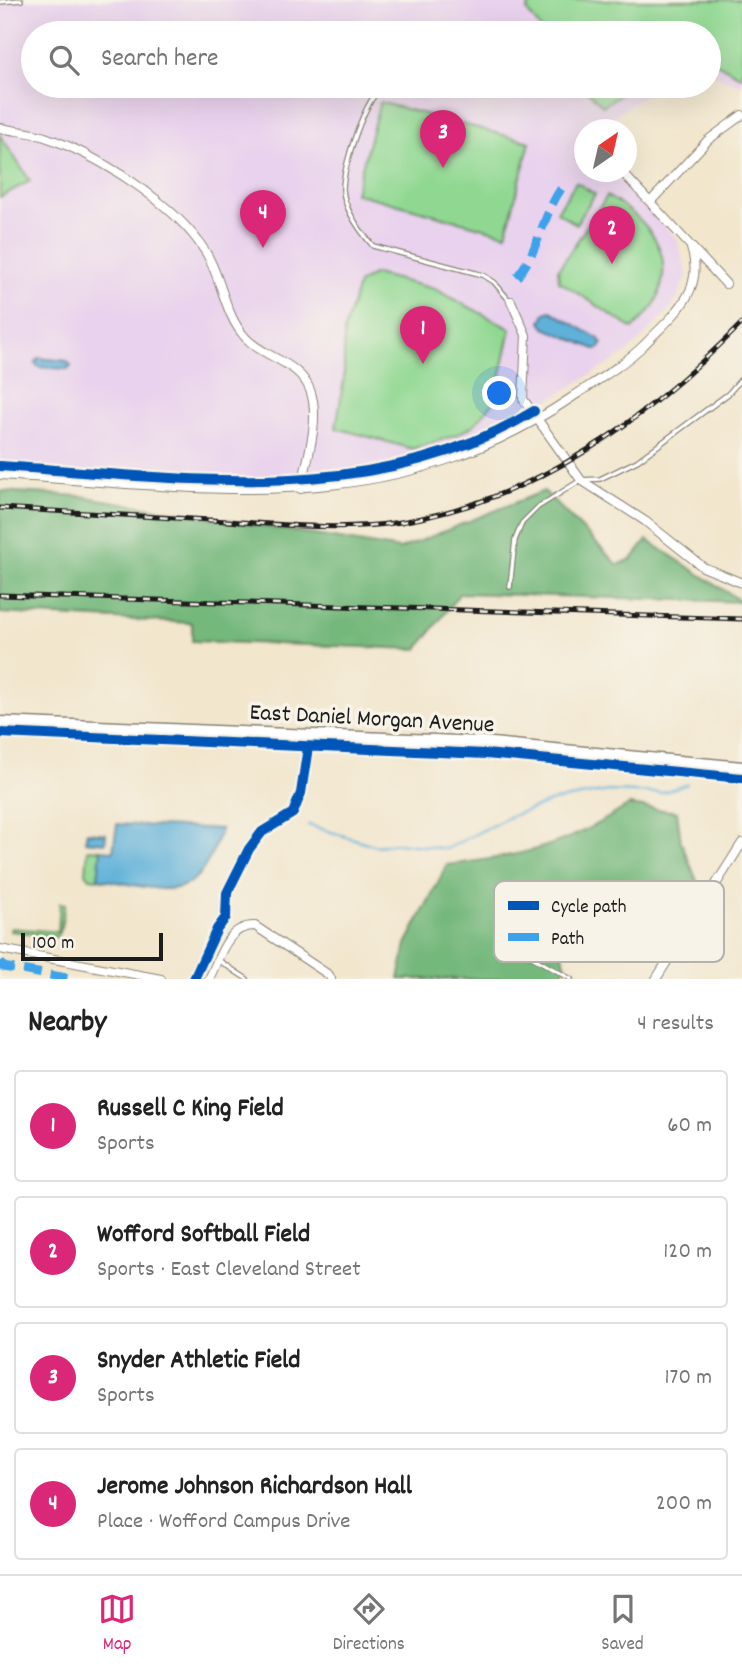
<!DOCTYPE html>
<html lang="en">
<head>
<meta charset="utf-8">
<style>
	body { margin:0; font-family:Dekko,sans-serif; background:#f2f2f2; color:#222 }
	.compass { position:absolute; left:574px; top:119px; width:63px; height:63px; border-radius:50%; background:#fff; box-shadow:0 7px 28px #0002; rotate:34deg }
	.scale { position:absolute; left:21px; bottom:18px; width:142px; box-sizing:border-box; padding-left:7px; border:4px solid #1c1c1c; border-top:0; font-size:19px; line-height:24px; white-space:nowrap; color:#1c1c1c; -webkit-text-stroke:5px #f7f3e8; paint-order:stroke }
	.you { position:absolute; left:500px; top:394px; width:24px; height:24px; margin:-18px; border:5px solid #fff; border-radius:50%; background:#1a73e8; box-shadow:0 0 0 10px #1a73e833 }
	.badge { display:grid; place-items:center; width:46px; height:46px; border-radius:50%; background:#db2777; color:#fff; font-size:23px; font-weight:700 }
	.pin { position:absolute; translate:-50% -58px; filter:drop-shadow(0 2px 4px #0008) }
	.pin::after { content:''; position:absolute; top:37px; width:24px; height:21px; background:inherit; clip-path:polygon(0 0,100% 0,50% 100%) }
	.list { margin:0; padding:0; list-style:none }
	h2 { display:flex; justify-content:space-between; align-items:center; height:91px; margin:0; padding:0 28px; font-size:30px }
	h2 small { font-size:23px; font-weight:400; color:#767676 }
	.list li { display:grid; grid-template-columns:46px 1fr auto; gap:21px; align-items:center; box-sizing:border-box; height:112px; margin:0 14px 14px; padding:0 14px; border:2px solid #e0e0e0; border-radius:7px }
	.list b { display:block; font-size:26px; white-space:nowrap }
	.list p { margin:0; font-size:23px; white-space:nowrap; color:#767676 }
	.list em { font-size:23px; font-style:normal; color:#767676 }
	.icon { flex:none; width:38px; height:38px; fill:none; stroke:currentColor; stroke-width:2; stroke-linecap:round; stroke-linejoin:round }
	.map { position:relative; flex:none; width:742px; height:979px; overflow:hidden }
	.search { position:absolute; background:#fff; box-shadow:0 7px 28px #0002; left:21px; right:21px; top:21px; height:77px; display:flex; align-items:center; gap:18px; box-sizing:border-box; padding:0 24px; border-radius:38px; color:#767676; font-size:26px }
	.sheet { height:595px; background:#fff }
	nav { display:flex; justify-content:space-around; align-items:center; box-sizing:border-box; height:98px; border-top:2px solid #e0e0e0; background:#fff; font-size:19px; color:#767676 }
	nav a { display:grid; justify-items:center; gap:4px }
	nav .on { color:#db2777 }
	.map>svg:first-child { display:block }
</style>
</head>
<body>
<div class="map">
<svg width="742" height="979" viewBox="0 0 742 979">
	<rect width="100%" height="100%" fill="#f7f3e8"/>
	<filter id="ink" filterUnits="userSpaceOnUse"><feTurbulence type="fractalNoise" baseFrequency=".0143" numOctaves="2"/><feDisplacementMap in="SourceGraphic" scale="14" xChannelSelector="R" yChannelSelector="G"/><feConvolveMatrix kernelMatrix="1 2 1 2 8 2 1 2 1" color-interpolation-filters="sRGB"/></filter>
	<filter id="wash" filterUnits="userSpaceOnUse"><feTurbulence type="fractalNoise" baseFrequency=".00686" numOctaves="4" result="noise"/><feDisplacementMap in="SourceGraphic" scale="28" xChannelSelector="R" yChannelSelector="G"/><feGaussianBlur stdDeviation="1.57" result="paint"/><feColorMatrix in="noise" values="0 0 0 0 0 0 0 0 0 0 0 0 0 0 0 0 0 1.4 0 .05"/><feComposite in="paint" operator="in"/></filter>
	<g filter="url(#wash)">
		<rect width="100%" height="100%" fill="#f2e6cd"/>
		<path fill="#e9d2ed" d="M0,0H742V86L709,73V33H33V86H657L596,129L584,130V172H611L677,239L687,275L674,305L627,353L500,429L350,474L250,482L0,466Z"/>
		<path fill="#90d892" stroke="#567a57" stroke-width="2" d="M531,0H742V77L709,59V33H544L527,11Z
			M582,86H633L603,106Z
			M380,102L530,142L506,234L355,193Z
			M0,135L30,181L0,197Z
			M576,182L595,194L576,224L557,212Z
			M607,196C648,219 679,254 655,303C650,312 640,321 633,329L559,281L558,270Z
			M375,274L435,289L511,329L495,401L474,425L456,435L413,449L336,428L344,379V330L359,283Z
			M88,849L101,850L98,879L90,878L86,873Z
			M60,903L65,904L61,929L56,937L10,931L11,928L58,932Z"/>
		<path fill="#74b87c" stroke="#486a4c" stroke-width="2" d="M0,491L80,496L400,549L544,491L618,565L632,559L647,540L742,602L460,593L418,649L192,641V623L0,613Z
			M629,805L677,812L681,842L699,886L676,923C626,903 604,911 554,925L566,966L557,979H399L406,944L447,865C524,855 562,848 629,805Z"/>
		<path fill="#5eb1d9" stroke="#3d667a" stroke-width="2" d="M551,311L599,339L602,344L600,348L595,349L545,328L541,322L545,313Z
			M38,358L67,361L71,366L67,369L39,367L35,363Z
			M117,824L221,829C195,910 168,889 98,879L101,850L113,851Z
			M87,832L106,834L105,843L85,841Z"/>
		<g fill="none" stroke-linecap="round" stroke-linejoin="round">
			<path stroke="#5eb1d9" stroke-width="2.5" d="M308,825L377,846L398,843L446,849L509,817L553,801L608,791L661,793L687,784"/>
		</g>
	</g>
	<g filter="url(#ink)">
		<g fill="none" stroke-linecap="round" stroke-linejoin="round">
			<g stroke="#878174" stroke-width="6">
				<path id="service" d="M0,2L21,0
					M384,86C365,97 343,166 343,189C344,209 361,232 373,246L483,275L494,282L509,300
					M510,587L515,540L522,523L538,507L581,480L600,479L637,461L728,394L742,378
					M521,951L571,979
					M218,960L247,979"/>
			</g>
			<g stroke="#878174" stroke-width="10">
				<path id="minor" d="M0,128C14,131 29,132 42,136C96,154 174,202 205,251C222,278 224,314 245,337C263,358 299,361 310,390C321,418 307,460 301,489
					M622,172L726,284
					M651,201L708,140L742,115
					M511,301L526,335L523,399L581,480L645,521L703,567L742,583
					M0,475C209,487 385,523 571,398C596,381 622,366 644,345C672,316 706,292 691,248
					M0,949L161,979
					M209,979C220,957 227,925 255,926L329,975L331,979
					M656,979L742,843"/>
			</g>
			<g stroke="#878174" stroke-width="13">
				<path id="secondary" d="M0,722L482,742L742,767"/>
			</g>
			<use href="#service" stroke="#fff" stroke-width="3.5"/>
			<use href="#minor" stroke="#fff" stroke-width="8"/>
			<use href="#secondary" stroke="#fff" stroke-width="10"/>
			<g stroke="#1c1c1c" stroke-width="5">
				<path id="rail" d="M0,508C76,512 151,517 227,521C284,525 345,531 401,522C538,499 646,420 742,323
					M0,595L742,619"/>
			</g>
			<use href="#rail" stroke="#f7f3e8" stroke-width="2.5" stroke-dasharray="8" stroke-linecap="butt"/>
			<path stroke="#3da2ea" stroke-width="9" stroke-dasharray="18 9" stroke-linecap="butt" d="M517,277C540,249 542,215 563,186
				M0,961L3,967L73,979"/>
			<g stroke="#f7f3e8" stroke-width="15">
				<path id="cycleway" d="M0,466C179,477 372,510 534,411
					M0,733L486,754L742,778
					M194,979L217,929L226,917L227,893L249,849L262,832L293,813L301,793L308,747"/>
			</g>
			<use href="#cycleway" stroke="#0057b8" stroke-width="10"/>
		</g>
	</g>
	<g text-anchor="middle" stroke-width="7" stroke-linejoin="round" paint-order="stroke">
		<g font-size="24" fill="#1c1c1c" stroke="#f7f3e8">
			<text transform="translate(372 717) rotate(3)" y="8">East Daniel Morgan Avenue</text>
		</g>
	</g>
	<rect x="494" y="881" width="230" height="81" rx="10" fill="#f7f3e8" stroke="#b5b2ab" stroke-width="2"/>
	<rect x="508" y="901" width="31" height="9" fill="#0057b8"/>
	<rect x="508" y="933" width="31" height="8" fill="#3da2ea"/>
	<g font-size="19" fill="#1c1c1c">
		<text x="551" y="912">Cycle path</text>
		<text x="551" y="944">Path</text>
	</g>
</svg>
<svg class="compass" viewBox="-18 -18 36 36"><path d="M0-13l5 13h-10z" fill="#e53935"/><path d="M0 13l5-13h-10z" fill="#767676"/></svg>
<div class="scale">100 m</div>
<div class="you"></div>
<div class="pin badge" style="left:423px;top:364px">1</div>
<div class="pin badge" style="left:612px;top:264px">2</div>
<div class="pin badge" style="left:443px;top:168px">3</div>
<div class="pin badge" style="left:263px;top:248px">4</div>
<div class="search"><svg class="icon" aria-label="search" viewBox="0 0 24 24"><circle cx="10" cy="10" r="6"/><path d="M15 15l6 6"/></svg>Search here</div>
</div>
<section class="sheet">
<h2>Nearby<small>4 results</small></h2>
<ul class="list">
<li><span class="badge">1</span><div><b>Russell C King Field</b><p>Sports</p></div><em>60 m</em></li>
<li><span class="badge">2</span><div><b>Wofford Softball Field</b><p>Sports · East Cleveland Street</p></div><em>120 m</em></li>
<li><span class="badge">3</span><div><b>Snyder Athletic Field</b><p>Sports</p></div><em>170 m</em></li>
<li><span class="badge">4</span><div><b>Jerome Johnson Richardson Hall</b><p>Place · Wofford Campus Drive</p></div><em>200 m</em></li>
</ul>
</section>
<nav>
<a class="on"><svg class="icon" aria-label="map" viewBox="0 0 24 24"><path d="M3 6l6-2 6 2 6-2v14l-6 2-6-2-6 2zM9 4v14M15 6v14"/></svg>Map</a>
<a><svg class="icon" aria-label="directions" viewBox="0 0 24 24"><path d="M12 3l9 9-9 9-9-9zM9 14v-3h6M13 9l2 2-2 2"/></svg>Directions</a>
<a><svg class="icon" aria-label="saved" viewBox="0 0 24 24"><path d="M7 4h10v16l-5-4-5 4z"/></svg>Saved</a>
</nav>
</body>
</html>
